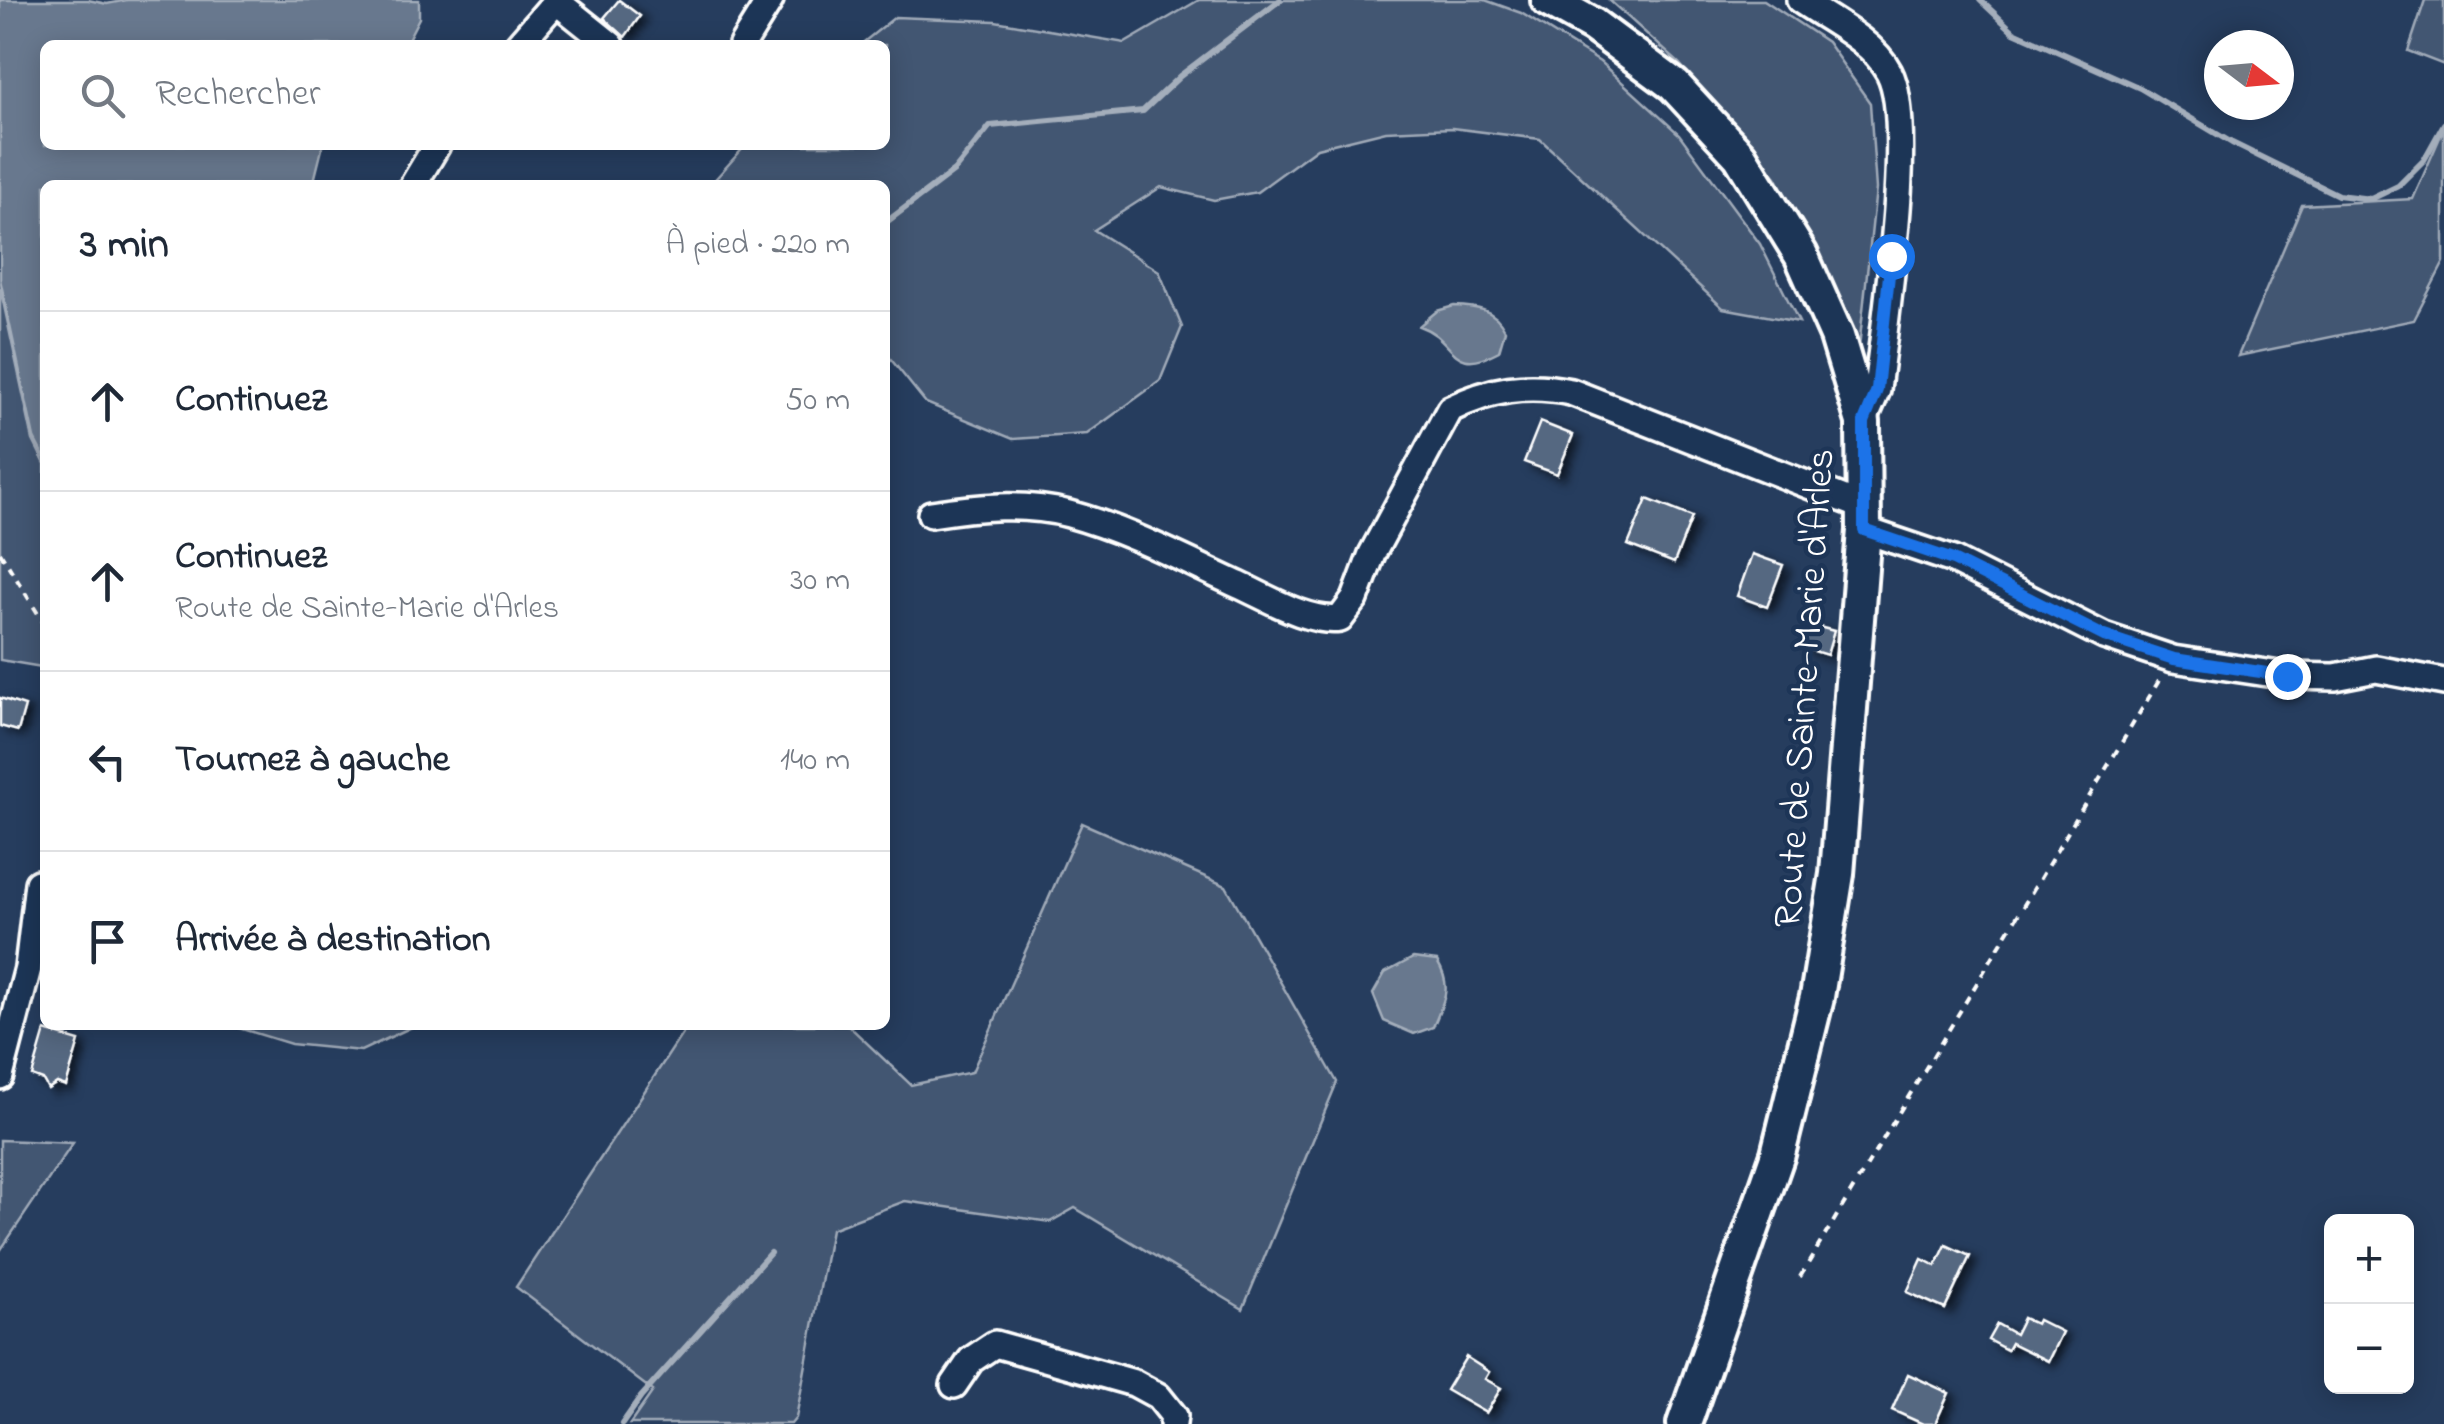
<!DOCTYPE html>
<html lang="fr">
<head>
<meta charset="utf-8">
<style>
	body { margin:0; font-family:"Indie Flower",sans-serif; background:#f2f2f3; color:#1f2937 }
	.controls { position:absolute; right:30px; bottom:30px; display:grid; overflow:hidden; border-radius:15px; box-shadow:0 5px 25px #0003 }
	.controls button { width:90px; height:90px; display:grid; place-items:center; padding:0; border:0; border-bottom:2px solid #e0e1e3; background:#fff; color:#1f2937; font:50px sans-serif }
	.compass { position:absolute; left:2204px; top:30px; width:90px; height:90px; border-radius:50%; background:#fff; box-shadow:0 5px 25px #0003; rotate:106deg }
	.stop { position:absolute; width:30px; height:30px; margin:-22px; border:8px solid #1a73e8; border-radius:50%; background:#fff }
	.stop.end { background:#1a73e8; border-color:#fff; box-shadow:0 2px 10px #0008 }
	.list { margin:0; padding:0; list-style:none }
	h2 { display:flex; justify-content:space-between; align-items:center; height:130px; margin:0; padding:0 40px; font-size:42px }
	h2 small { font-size:32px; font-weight:400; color:#747a83 }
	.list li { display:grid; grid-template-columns:65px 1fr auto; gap:30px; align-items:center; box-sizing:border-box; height:180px; padding:0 40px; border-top:2px solid #e0e1e3 }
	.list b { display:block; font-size:38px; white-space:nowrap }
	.list p { margin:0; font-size:32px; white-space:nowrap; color:#747a83 }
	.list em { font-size:32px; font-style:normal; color:#747a83 }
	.icon { flex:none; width:55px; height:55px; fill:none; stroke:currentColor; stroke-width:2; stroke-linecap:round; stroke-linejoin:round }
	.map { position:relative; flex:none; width:2444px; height:1424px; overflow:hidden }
	.search { position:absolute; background:#fff; box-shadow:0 5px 25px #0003; left:40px; top:40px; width:850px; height:110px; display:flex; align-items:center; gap:25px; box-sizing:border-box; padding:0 35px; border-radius:15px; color:#747a83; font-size:38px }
	.panel { position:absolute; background:#fff; box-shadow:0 5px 25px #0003; left:40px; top:180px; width:850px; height:850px; border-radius:15px }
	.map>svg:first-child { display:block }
</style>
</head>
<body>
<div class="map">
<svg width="2444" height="1424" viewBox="0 0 2444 1424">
	<defs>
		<filter id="shadow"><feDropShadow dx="7" dy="4.5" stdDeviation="5" flood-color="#0009"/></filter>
	</defs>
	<rect width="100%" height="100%" fill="#263d5e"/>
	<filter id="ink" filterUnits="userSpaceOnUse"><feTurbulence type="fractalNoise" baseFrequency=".01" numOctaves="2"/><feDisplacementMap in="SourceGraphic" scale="20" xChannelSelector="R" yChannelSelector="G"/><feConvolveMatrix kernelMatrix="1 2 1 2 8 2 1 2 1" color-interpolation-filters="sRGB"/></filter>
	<g filter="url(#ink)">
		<path fill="#425672" stroke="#a0aab8" stroke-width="2.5" d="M1199,0H1485L1521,13L1600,62L1679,134L1760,244L1799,322L1723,308L1540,139L1452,128L1386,131L1317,148L1257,192L1214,200L1161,187L1094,230L1159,271L1182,327L1160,381L1087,434L1013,439L926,403L885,352V185H710L746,145H885V45H860L895,17L995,21L1125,43Z
			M1609,0H1764L1827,42L1870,103L1876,189L1859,348L1825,269L1776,177L1679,63Z
			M2425,0H2444V65L2408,51Z
			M2444,128V262L2414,320L2238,356L2302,205L2413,199Z
			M0,287L33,440L45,464V658L42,667L0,660Z
			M1082,823L1226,886L1337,1082L1243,1309L1075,1208L1050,1222L905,1201L831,1229L796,1418L791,1424H630L653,1391L516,1287L688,1025H848L911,1085L972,1072Z
			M229,1025H416L361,1051L291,1044Z
			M0,1140L73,1143L0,1251Z"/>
		<path fill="#67788e" stroke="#a4aebb" stroke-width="2.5" d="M0,0H88L107,4L127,0H419V18L405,45H45V145H323L313,185H45V459L34,438L0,279Z
			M1454,306C1476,307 1494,308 1505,330L1499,351C1449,378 1457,339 1419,326L1437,311Z
			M1413,958L1437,961C1453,988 1444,1000 1433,1027L1414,1034L1384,1021L1373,994L1385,973Z"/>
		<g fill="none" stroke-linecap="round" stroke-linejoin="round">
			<path stroke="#a4aebb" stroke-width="6" d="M1980,0L2014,32L2140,88L2232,143L2338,195L2371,199L2398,186L2424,160L2444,124
				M885,223L954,171L990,126L1143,111L1180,76L1280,0
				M622,1424L641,1397L770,1253"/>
		</g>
		<path fill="#556781" stroke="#fff" stroke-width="2.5" filter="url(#shadow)" d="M619,0L640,16L625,37L604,18Z
			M1540,422L1573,435L1557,474L1524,462Z
			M1647,499L1692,517L1674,563L1628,545Z
			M1752,554L1783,565L1767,607L1737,596Z
			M1811,625L1834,631L1827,655L1804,648Z
			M0,698L25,706L18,731L0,726Z
			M45,1031L79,1041L66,1086L57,1083L48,1089L43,1080L32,1076Z
			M1946,1245L1970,1256L1945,1309L1907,1292L1922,1259L1936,1266Z
			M2023,1318L2036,1324L2038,1320L2062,1332L2048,1361L2011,1343L2007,1350L1988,1340L1997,1324L2015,1334Z
			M1466,1357L1489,1372L1485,1379L1501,1388L1486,1413L1446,1390Z
			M1908,1374L1949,1393L1935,1424H1923L1892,1410Z"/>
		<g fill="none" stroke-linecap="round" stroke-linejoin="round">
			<g stroke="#fff" stroke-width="32">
				<path id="minor" d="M1800,0C1829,20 1872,40 1889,72C1916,123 1884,325 1877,390L1863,422
					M556,1L611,45
					M518,45L557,0
					M742,45L770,0
					M413,185L437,145
					M931,514C975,507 1025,502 1069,514C1128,530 1184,560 1239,585C1268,598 1308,623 1340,619L1355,599L1372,554L1450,409C1491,389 1526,383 1571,392L1862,506
					M1864,530L1953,560L2104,636L2173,659L2287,676L2335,677L2376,669L2444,682
					M0,1076L28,968L38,883
					M954,1385L971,1360L995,1344L1134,1383L1158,1396L1174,1416L1173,1424"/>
			</g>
			<g stroke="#fff" stroke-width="40">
				<path id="major" d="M1548,0L1593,25L1674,85L1740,156L1801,255L1837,336L1863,422L1864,530L1837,874L1817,997L1778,1154L1684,1424"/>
			</g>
			<path stroke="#fff" stroke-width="4" stroke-dasharray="8 8" stroke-linecap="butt" d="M0,552L45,625
				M1800,1277L2160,679"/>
			<use href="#minor" stroke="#1d3557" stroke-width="25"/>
			<use href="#major" stroke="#1d3557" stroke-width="32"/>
		</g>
	</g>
	<g fill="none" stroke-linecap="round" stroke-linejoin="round" filter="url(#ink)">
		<path stroke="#1a73e8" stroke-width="12" d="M1891,256L1877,390L1864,422V530L1953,560L2104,636L2174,659L2287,676"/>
	</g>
	<g text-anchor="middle" stroke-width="9" stroke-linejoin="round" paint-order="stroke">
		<g font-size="40" fill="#fff" stroke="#1d3557">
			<text transform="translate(1802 688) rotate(-86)" y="14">Route de Sainte-Marie d'Arles</text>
		</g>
	</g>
</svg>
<div class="controls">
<button>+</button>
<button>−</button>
</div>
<svg class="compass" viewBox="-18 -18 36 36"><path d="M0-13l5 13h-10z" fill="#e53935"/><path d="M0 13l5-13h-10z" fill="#747a83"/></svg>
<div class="stop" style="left:1891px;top:256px"></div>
<div class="stop end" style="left:2287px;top:676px"></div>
<div class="search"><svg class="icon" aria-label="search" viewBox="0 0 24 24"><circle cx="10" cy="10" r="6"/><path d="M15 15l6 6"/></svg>Rechercher</div>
<section class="panel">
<h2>3 min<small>À pied · 220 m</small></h2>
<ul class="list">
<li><svg class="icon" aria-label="ahead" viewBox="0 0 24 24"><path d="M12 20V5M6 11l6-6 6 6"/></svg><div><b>Continuez</b></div><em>50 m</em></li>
<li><svg class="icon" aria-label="ahead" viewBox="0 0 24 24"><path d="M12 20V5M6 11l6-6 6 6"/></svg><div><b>Continuez</b><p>Route de Sainte-Marie d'Arles</p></div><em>30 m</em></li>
<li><svg class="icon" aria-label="left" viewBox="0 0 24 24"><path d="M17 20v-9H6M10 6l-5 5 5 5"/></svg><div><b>Tournez à gauche</b></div><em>140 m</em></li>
<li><svg class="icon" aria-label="arrive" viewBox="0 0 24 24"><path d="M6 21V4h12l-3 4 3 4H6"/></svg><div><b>Arrivée à destination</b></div></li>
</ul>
</section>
</div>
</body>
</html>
